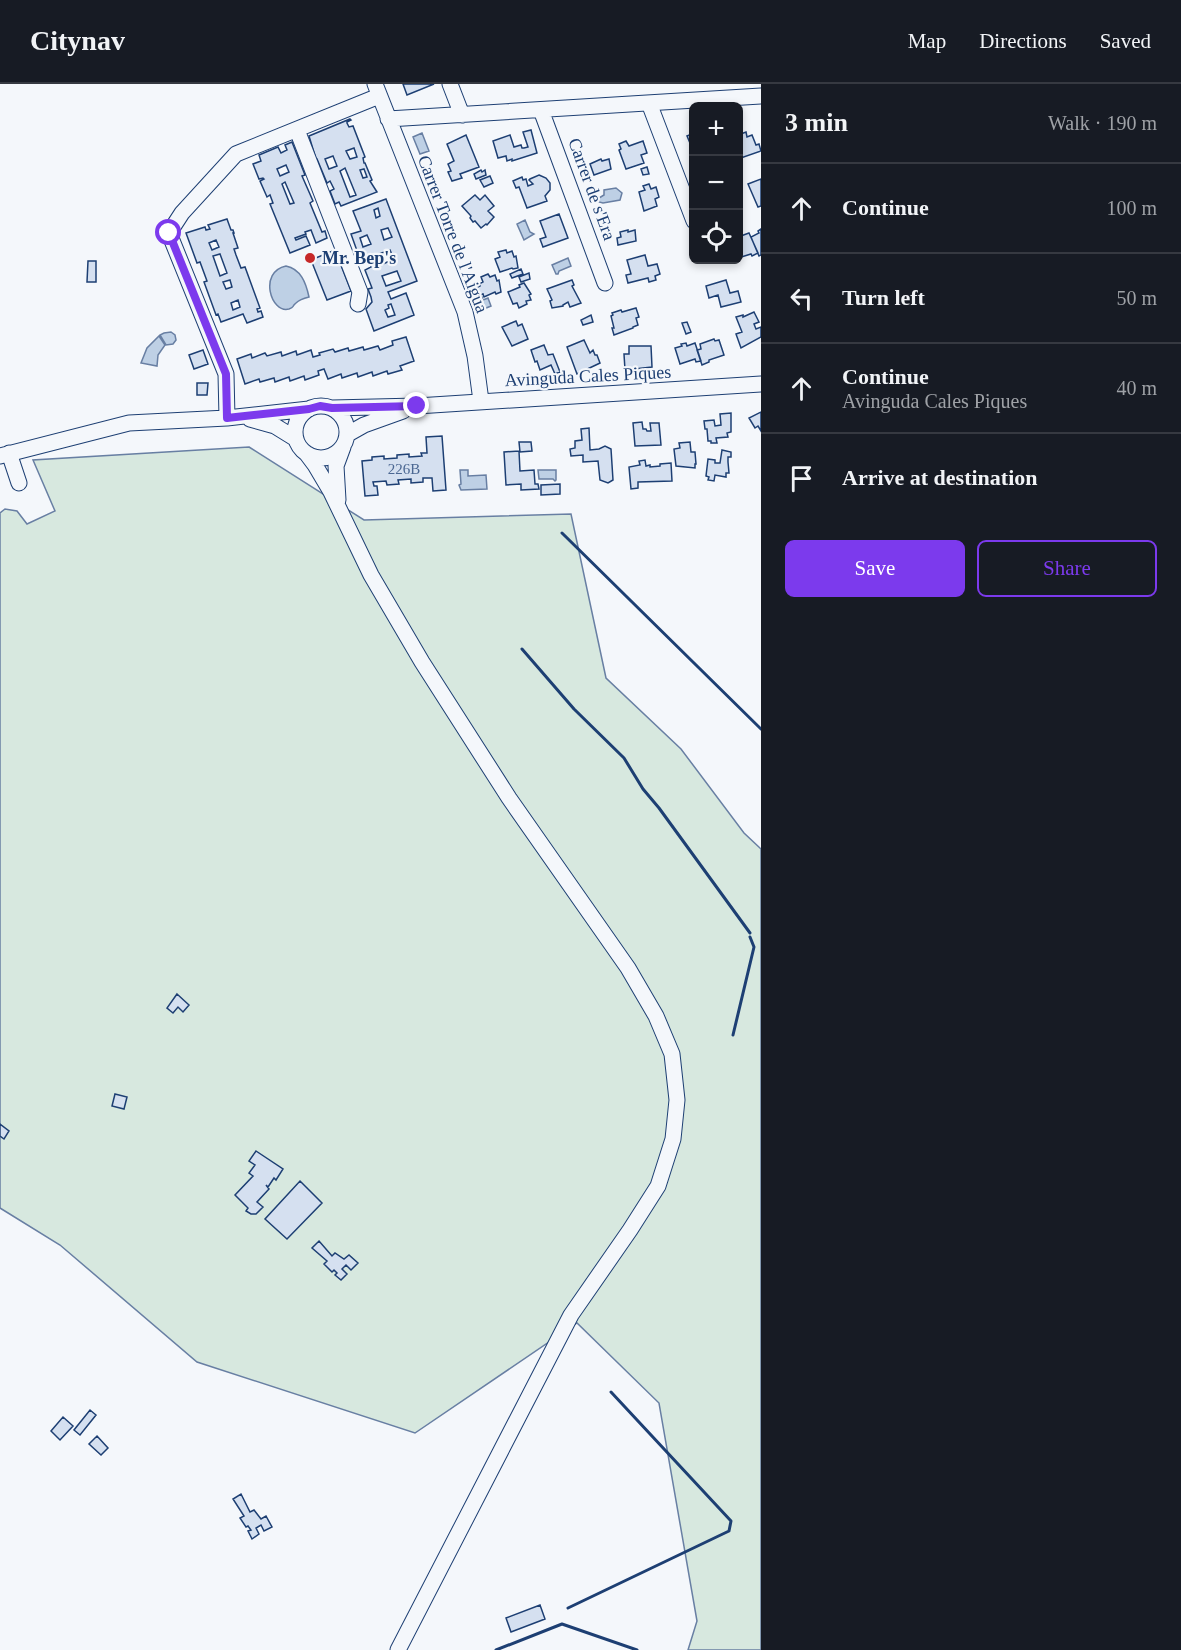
<!DOCTYPE html>
<html lang="en">
<head>
<meta charset="utf-8">
<style>
	body { margin:0; font-family:Georgia,serif; background:#242831; color:#f1f3f6 }
	.controls { position:absolute; right:18px; top:18px; display:grid; overflow:hidden; border-radius:9px; box-shadow:0 3px 9px #0003 }
	.controls button { width:54px; height:54px; display:grid; place-items:center; padding:0; border:0; border-bottom:2px solid #363941; background:#171b24; color:#f1f3f6; font:30px sans-serif }
	.stop { position:absolute; width:18px; height:18px; margin:-14px; border:4px solid #7c3aed; border-radius:50%; background:#fff }
	.stop.end { background:#7c3aed; border-color:#fff; box-shadow:0 2px 6px #0008 }
	.list { margin:0; padding:0; list-style:none }
	h2 { display:flex; justify-content:space-between; align-items:center; height:78px; margin:0; padding:0 24px; font-size:26px }
	h2 small { font-size:20px; font-weight:400; color:#9ea1a6 }
	.list li { display:grid; grid-template-columns:39px 1fr auto; gap:18px; align-items:center; box-sizing:border-box; height:90px; padding:0 24px; border-top:2px solid #363941 }
	.list b { display:block; font-size:22px; white-space:nowrap }
	.list p { margin:0; font-size:20px; white-space:nowrap; color:#9ea1a6 }
	.list em { font-size:20px; font-style:normal; color:#9ea1a6 }
	.actions { display:flex; gap:12px; padding:18px 24px }
	.actions a { flex:1; padding:14px 0; border:2px solid #7c3aed; border-radius:9px; text-align:center; font-size:21px; color:#7c3aed }
	.actions .main { background:#7c3aed; color:#fff }
	.icon { flex:none; width:33px; height:33px; fill:none; stroke:currentColor; stroke-width:2; stroke-linecap:round; stroke-linejoin:round }
	.map { position:relative; flex:none; width:761px; height:1566px; overflow:hidden }
	header { display:flex; align-items:center; gap:36px; box-sizing:border-box; height:84px; padding:0 30px; background:#171b24; border-bottom:2px solid #363941 }
	header strong { font-size:28px }
	nav { display:flex; gap:33px; margin-inline-start:auto; font-size:21px }
	main { display:flex }
	aside { flex:1; background:#171b24 }
	.map>svg:first-child { display:block }
</style>
</head>
<body>
<header>
<strong>Citynav</strong>
<nav><a>Map</a><a>Directions</a><a>Saved</a></nav>
</header>
<main>
<div class="map">
<svg width="761" height="1566" viewBox="0 0 761 1566">
	<rect width="100%" height="100%" fill="#f4f7fb"/>
	<path fill="#d7e8df" stroke="#687fa3" stroke-width="1.5" d="M249,363L364,436L571,430L606,594L681,665L744,749L761,765V1566H688L697,1537L659,1319L577,1239L415,1349L197,1278L60,1161L0,1124V429L5,425L17,427L27,440L55,427L33,376Z"/>
	<path fill="#bed0e5" stroke="#687fa3" stroke-width="1.5" d="M422,49L429,67L420,70L413,53Z
		M616,104L622,109L620,116L603,119L599,118V114L604,111V106Z
		M525,136L530,148L534,150L524,156L517,140Z
		M568,174L571,182L559,187L558,190H556L552,181Z
		M286,182C301,185 306,199 309,213C305,214 299,216 296,219C291,223 295,223 289,225C271,230 258,188 286,182Z
		M482,213L483,216L488,214L491,222L479,227L475,216Z
		M171,248L175,251L176,256L173,260L166,261L160,251L164,249Z
		M159,252L165,261L158,271L157,282L141,279L147,264Z
		M460,386H468V392L486,391L487,405L461,406L459,401L461,400Z
		M538,386H556V396L555,397L553,395H539Z"/>
	<path fill="#d5e0f0" stroke="#1d3f73" stroke-width="1.5" fill-rule="evenodd" d="M403,0H434L407,11Z
		M350,35L351,36L347,38V39L349,43L353,42L365,73L363,74L364,79H365L372,96L370,97L377,108L341,122L339,118L335,120L330,107L334,105L330,97L327,99L317,75H316L309,52ZM354,64L357,73L350,75L346,67ZM333,72L337,82L329,85L325,75ZM345,84L356,111L350,113L340,87ZM364,85L367,93L363,94L360,86Z
		M694,44V58L690,59L687,52L692,50L691,45Z
		M531,46L537,69L512,77V75L507,77L506,72L498,74L493,57L510,51L514,63L521,61L522,64H524L528,63L523,48Z
		M746,48L747,53L752,51L756,61L759,60L761,67L738,75V51Z
		M466,51L479,83L460,90L462,94L452,97L448,88L451,87L448,80L454,77L447,60Z
		M626,57L629,62L643,57L647,69L641,71L644,79L626,85L619,66L621,65L619,60Z
		M292,58L305,91L302,92L313,117L310,119L322,148L325,147L327,154L316,159L311,146L305,148L306,150L295,154L296,156L306,152L310,161L290,169L270,120L273,119L270,111L267,113L260,97L264,95L263,94L259,95L253,80L261,77L259,71L278,63L281,69L287,66L285,61ZM286,81L289,88L280,92L277,85ZM285,98L294,119L290,120L282,100Z
		M601,75L602,77L609,75L611,85L594,91L590,80Z
		M647,83L649,90L643,91L641,85Z
		M481,86L482,88L485,86L486,91L476,95L474,90Z
		M539,91L546,94L550,99V106L545,112L547,117L527,124L519,103L516,104L513,97L522,93L523,96L526,95L528,102L533,100L529,96L530,95Z
		M490,92L493,99L484,103L480,96Z
		M761,95V122L758,123L748,100Z
		M649,100L651,105L656,103L659,113L655,115L657,122L644,127L639,108L645,106L643,102Z
		M475,111L480,116L485,111L494,122L488,127L494,133L487,141L486,140L481,144L475,137L473,138L470,134L471,132L462,122Z
		M386,115L417,197L388,208L391,215L406,209L414,231L374,247L366,225L372,218L371,213L368,205L372,204L365,186L371,183L368,175L361,178L351,150L361,147L353,127ZM378,124L380,132L376,134L374,126ZM388,144L392,153L384,156L381,146ZM367,151L371,160L363,163L360,154ZM390,166L394,175L383,180L379,170ZM397,187L401,197L386,202L382,192ZM391,220L395,231L388,233L385,226L389,224L388,221Z
		M559,130L568,154L543,163L540,155L546,153L540,137Z
		M227,135L231,146H233L234,149H233L238,164L234,165L236,171L241,184L245,183L260,224L257,225L258,228L261,227L263,233L247,239L243,230L221,238L218,230L216,231L204,198L207,197L200,178L197,179L186,149L205,143L206,146L210,145L208,141ZM216,156L219,163L212,166L209,159ZM220,170L227,189L220,192L213,172ZM230,196L232,203L226,205L223,198ZM238,216L240,223L233,226L231,219Z
		M761,145V171L759,172L751,153L759,149L758,147Z
		M628,146V148L635,146L636,157L618,161L617,154L621,153L620,148Z
		M749,149L758,169L752,172L751,170L738,174V153Z
		M335,166L351,207L327,216L311,176Z
		M506,166L507,169L512,167L514,173L516,172L518,184L513,185L512,184L500,188L495,175L500,173L498,168Z
		M645,171L648,182L657,180L660,190L655,192L656,196L649,198L648,194L628,199L626,191L631,190L627,176Z
		M88,177H96V198H87Z
		M521,185L523,190L512,194L510,190Z
		M529,189L530,195L521,198L519,193Z
		M488,190L490,193L495,191L497,197L499,196L501,208L496,210L495,208L484,213L483,210L479,211L476,204L480,202L479,200L483,198L481,193Z
		M572,196L574,201L572,202L581,219L570,223L568,218L563,221V222L552,224L550,217L552,216L547,205Z
		M726,196L730,209L738,207L741,218L721,223L718,211L709,214L706,202Z
		M524,199L531,210L529,211L531,216L526,217L527,220L519,224L517,219L513,220L508,208L520,203L519,201Z
		M636,224L639,233L636,234L638,241L633,243V244L614,251L612,244H614L611,232L613,231L612,229L621,226L622,228Z
		M754,228L759,238L754,240L756,245L761,243V253L741,264L736,250L742,248L736,233L743,231V233Z
		M591,231L593,238L583,241L581,236Z
		M516,237L518,242L522,240L528,255L512,262L502,243Z
		M687,238L691,248L686,250L682,239Z
		M406,253L414,277L400,282L402,286L388,290L387,287L373,292L372,288L358,293L357,289L342,294L341,290L328,295L324,285L318,287L319,291L305,296L304,292L290,297L289,293L275,298L274,294L260,298L259,295L245,300L237,275L251,270L252,274L265,269L267,272L281,268L282,272L296,267L297,271L311,266L313,273L320,271L319,269L333,265L335,268L348,264L349,267L363,263L364,266L378,262L380,266L393,261L392,257Z
		M714,255L715,257L719,256L724,271L709,276V278L702,281L697,266L701,265L700,260Z
		M584,256L590,269L593,266L595,271H597L600,279L577,290L567,263Z
		M686,259L687,262L695,259L701,277L696,278L695,275L680,280L675,264L682,262L681,260Z
		M544,261L548,271L553,270L560,288L555,290L551,281L540,286L537,277L535,278L531,266Z
		M629,262H651L652,283L625,286L624,270H629Z
		M203,266L208,280L194,285L189,271Z
		M197,299H208L207,311H197Z
		M761,328V347L758,342L755,344L749,334Z
		M731,329V348L727,349L728,353L716,354L717,359H711V357H708L707,345H705L704,337L714,336L715,342L721,341L720,330Z
		M642,338L643,345H646L647,347H651L650,339H659L661,361L635,362L633,339Z
		M589,344L590,366L599,365L605,362L611,365L613,396L608,399L600,396L598,377L583,378V371L571,372L570,365L575,364V357L582,356L581,345Z
		M442,352L446,406L433,407L432,394H423V398L411,399V395L398,396L399,400L387,401L386,397L373,398L374,402H377L378,411L365,412L362,377L372,376V373L384,372V375L397,374V371L409,370V373L422,372L421,369H427L426,353Z
		M519,358H531L532,367L520,368Z
		M690,358L691,368H695L696,380H695V384L676,382L674,365L680,364L679,359Z
		M722,366L731,368V373H728V378L729,389H726V393L715,391L714,397L708,396L709,393L706,392L708,375L715,376V379H720Z
		M519,367L520,387L534,386L535,400H538L539,405L521,406V400L506,401L504,368Z
		M645,376L646,382L650,381V383L660,382V380L671,379L672,397L638,398V404L631,405L629,383L640,381L639,377Z
		M560,400V410L541,411V401Z
		M177,910L189,921L183,928L178,923L173,929L167,924Z
		M115,1010L127,1013L124,1025L112,1022Z
		M0,1040L9,1047L4,1055L0,1052Z
		M256,1067L283,1085L276,1096L274,1094L268,1103L266,1101L269,1105L257,1118L263,1123L256,1130H251L246,1127L248,1124L235,1111L253,1092L249,1089L255,1081L249,1077Z
		M300,1097L322,1119L287,1155L265,1135Z
		M319,1157L332,1172L335,1169L344,1175L349,1171L358,1179L351,1186L346,1181L342,1185L347,1190L341,1196L335,1191L337,1189L334,1186L332,1188L324,1180L327,1177L312,1164Z
		M90,1326L96,1331L80,1351L74,1346Z
		M63,1333L73,1342L60,1356L51,1347Z
		M97,1352L108,1364L101,1371L89,1360Z
		M241,1410L250,1428L254,1426L261,1435L266,1432L272,1443L264,1447L261,1441L256,1444L259,1450L252,1455L248,1447L251,1446L248,1442L246,1443L240,1434L244,1432L233,1415Z
		M540,1521L545,1535L511,1548L506,1534Z"/>
	<g fill="none" stroke-linecap="round" stroke-linejoin="round">
		<g stroke="#1d3f73" stroke-width="17">
			<path id="minor" d="M375,0L465,228L475,272L481,317
				M450,0L462,31
				M649,19L694,137
				M541,26L605,199
				M388,35L761,12
				M297,46L360,208L358,220
				M295 348a26 26 0 1 1 52 0a26 26 0 1 1-52 0Z
				M332,324L417,322L761,300
				M227,334L226,290L169,149L182,129L236,70L379,12
				M250,335L275,342L296,355
				M348,350L364,341L403,327
				M9,369L19,399
				M306,369L315,381L331,408L371,491L422,578L509,714L628,884L656,932L672,970L677,1016L673,1055L658,1102L630,1146L571,1231L398,1566
				M0,372L129,339L227,334L309,325
				M338,416L336,382L343,363"/>
		</g>
		<use href="#minor" stroke="#f4f7fb" stroke-width="15"/>
		<path stroke="#1d3f73" stroke-width="3" d="M562,449L761,645
			M522,565L574,625L624,674L643,705L659,724L750,849
			M733,951L754,863L750,853
			M568,1524L729,1447L731,1437L611,1308
			M496,1566L562,1540L637,1566"/>
	</g>
	<g fill="none" stroke-linecap="round" stroke-linejoin="round">
		<path stroke="#7c3aed" stroke-width="8" d="M169,149L226,290L227,334L309,325L320,322L332,324L417,322"/>
	</g>
	<circle fill="#c62828" stroke="#f4f7fb" stroke-width="2" cx="310" cy="174" r="6"/>
	<g text-anchor="middle" stroke-width="4.5" stroke-linejoin="round" paint-order="stroke">
		<g font-size="15" fill="#4b6792">
			<text x="404" y="390">226B</text>
		</g>
		<g font-size="18" fill="#1d3f73" stroke="#f4f7fb">
			<text transform="translate(592 105) rotate(70)" y="6">Carrer de s'Era</text>
			<text transform="translate(453 150) rotate(69)" y="6">Carrer Torre de l'Aigua</text>
			<text transform="translate(588 292) rotate(-3)" y="6">Avinguda Cales Piques</text>
		</g>
		<g font-size="18" font-weight="bold" fill="#1d3f73" stroke="#f4f7fb" text-anchor="start">
			<text x="322" y="180">Mr. Bep's</text>
		</g>
	</g>
</svg>
<div class="controls">
<button>+</button>
<button>−</button>
<button><svg class="icon" aria-label="locate" viewBox="0 0 24 24"><circle cx="12" cy="12" r="6"/><path d="M12 2v4M12 18v4M2 12h4M18 12h4"/></svg></button>
</div>
<div class="stop" style="left:169px;top:149px"></div>
<div class="stop end" style="left:417px;top:322px"></div>
</div>
<aside>
<h2>3 min<small>Walk · 190 m</small></h2>
<ul class="list">
<li><svg class="icon" aria-label="ahead" viewBox="0 0 24 24"><path d="M12 20V5M6 11l6-6 6 6"/></svg><div><b>Continue</b></div><em>100 m</em></li>
<li><svg class="icon" aria-label="left" viewBox="0 0 24 24"><path d="M17 20v-9H6M10 6l-5 5 5 5"/></svg><div><b>Turn left</b></div><em>50 m</em></li>
<li><svg class="icon" aria-label="ahead" viewBox="0 0 24 24"><path d="M12 20V5M6 11l6-6 6 6"/></svg><div><b>Continue</b><p>Avinguda Cales Piques</p></div><em>40 m</em></li>
<li><svg class="icon" aria-label="arrive" viewBox="0 0 24 24"><path d="M6 21V4h12l-3 4 3 4H6"/></svg><div><b>Arrive at destination</b></div></li>
</ul>
<div class="actions"><a class="main">Save</a><a>Share</a></div>
</aside>
</main>
</body>
</html>
